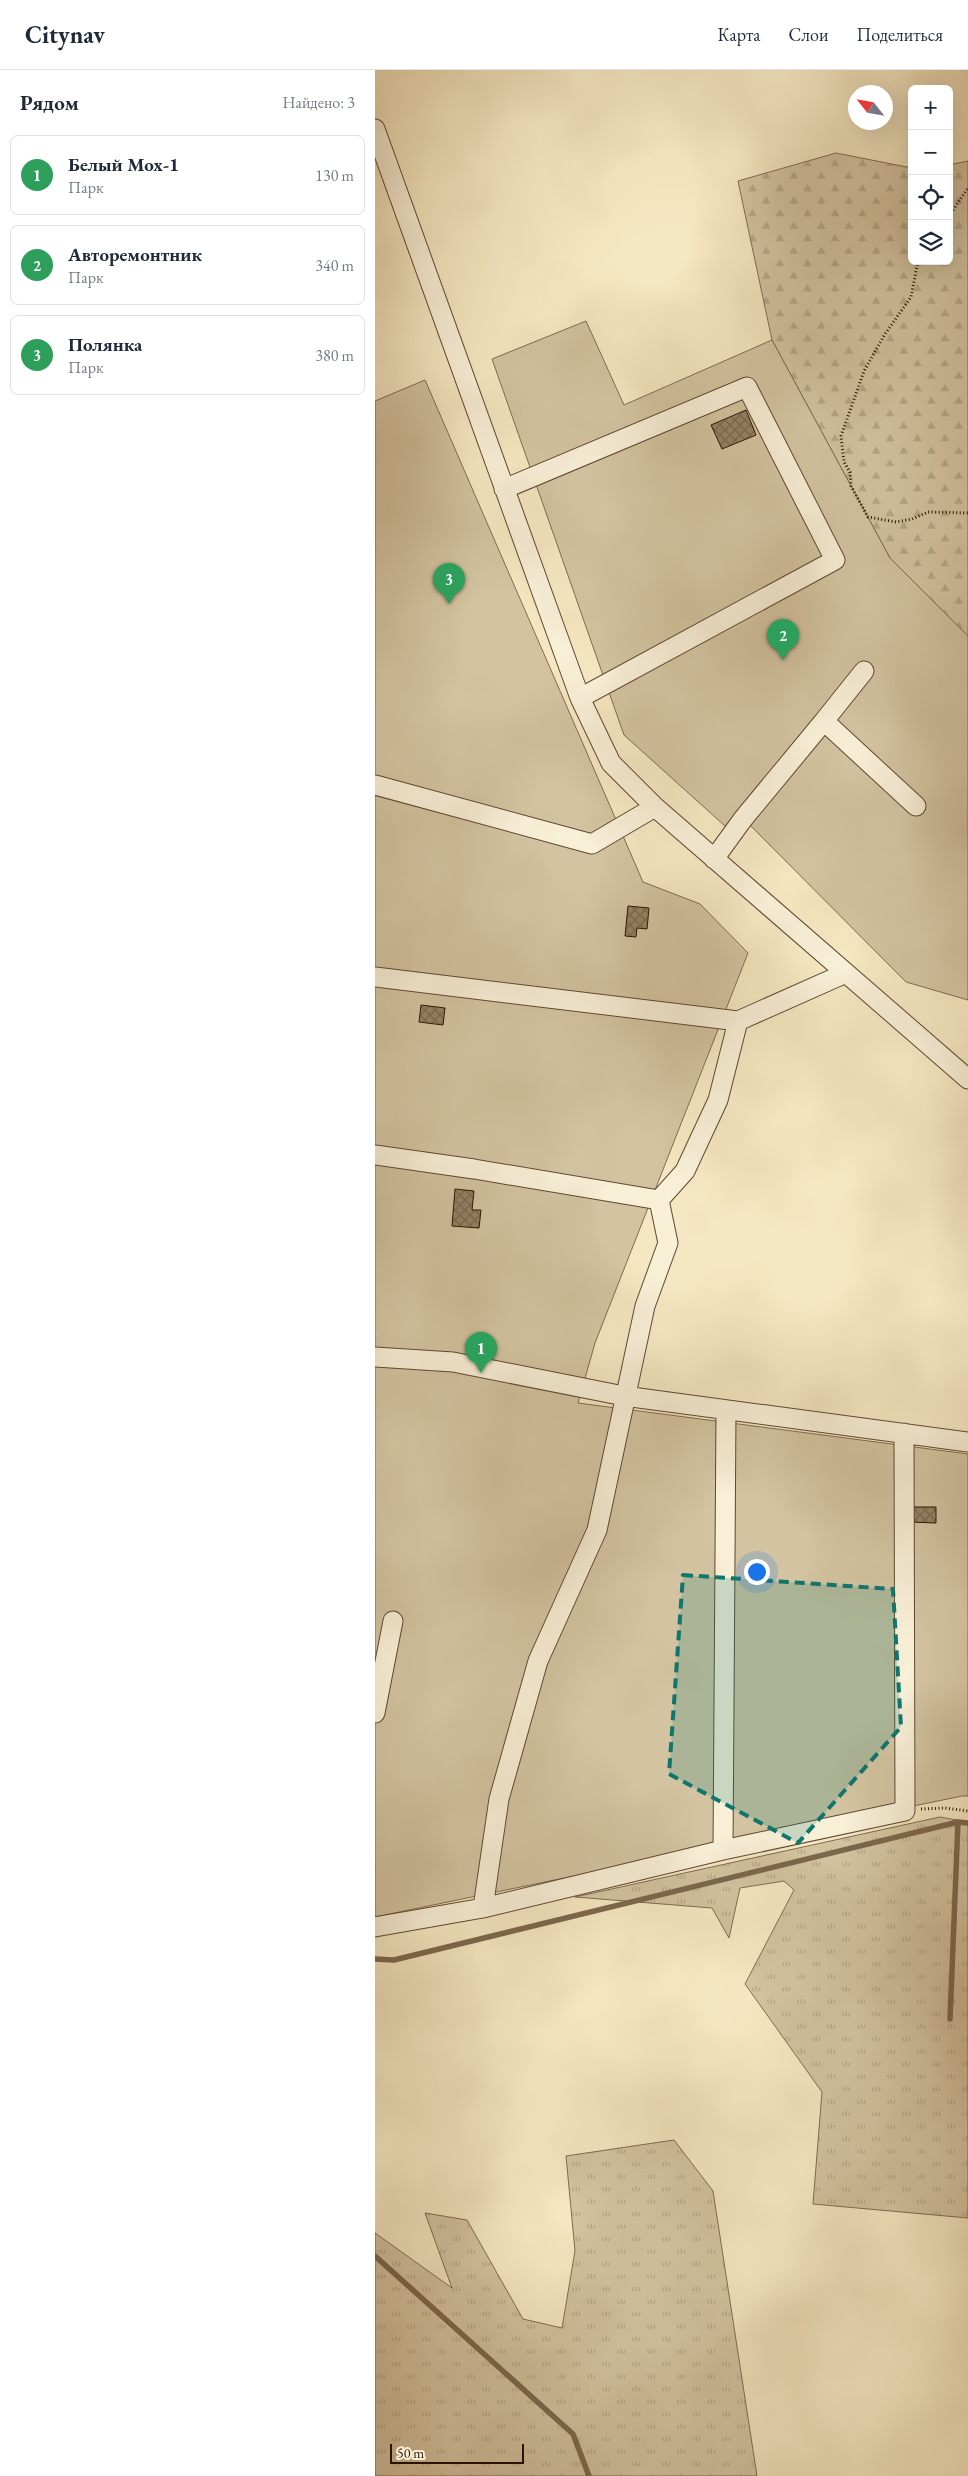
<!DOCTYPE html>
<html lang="ru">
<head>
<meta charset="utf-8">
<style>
	body { margin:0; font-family:"EB Garamond",serif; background:#f2f2f3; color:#1f2937 }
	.controls { position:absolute; right:15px; top:15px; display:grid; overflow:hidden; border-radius:8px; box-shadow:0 5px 20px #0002 }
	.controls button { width:45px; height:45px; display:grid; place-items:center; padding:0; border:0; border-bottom:1px solid #e0e1e3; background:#fff; color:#1f2937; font:25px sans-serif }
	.compass { position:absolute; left:473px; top:15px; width:45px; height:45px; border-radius:50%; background:#fff; box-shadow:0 5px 20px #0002; rotate:301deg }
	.scale { position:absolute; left:15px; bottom:12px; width:134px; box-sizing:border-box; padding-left:5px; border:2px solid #2c1300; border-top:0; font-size:14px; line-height:18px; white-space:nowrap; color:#2c1300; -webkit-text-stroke:4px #f8efd7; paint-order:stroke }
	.you { position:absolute; left:381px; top:1501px; width:18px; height:18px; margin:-12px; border:4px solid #fff; border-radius:50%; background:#1a73e8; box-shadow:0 0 0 8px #1a73e833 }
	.badge { display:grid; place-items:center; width:32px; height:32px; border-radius:50%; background:#7c3aed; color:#fff; font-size:16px; font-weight:700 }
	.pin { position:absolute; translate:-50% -41px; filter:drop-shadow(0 1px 2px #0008) }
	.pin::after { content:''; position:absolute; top:26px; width:18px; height:15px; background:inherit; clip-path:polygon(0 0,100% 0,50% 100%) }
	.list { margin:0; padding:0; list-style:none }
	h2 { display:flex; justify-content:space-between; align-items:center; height:65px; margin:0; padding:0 20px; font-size:21px }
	h2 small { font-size:16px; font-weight:400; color:#747a83 }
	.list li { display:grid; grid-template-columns:32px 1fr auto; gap:15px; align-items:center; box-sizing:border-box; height:80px; margin:0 10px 10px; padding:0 10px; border:1px solid #e0e1e3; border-radius:8px }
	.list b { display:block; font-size:19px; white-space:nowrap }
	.list p { margin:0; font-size:16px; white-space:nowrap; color:#747a83 }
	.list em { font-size:16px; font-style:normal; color:#747a83 }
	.icon { flex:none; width:28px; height:28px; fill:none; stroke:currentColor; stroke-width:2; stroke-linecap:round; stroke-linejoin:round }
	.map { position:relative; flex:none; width:593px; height:2406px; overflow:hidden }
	header { display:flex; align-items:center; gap:30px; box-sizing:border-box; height:70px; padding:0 25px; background:#fff; border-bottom:1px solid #e0e1e3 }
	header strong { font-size:24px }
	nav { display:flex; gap:28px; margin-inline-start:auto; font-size:18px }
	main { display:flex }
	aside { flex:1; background:#fff }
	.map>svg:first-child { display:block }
</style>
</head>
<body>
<header>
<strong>Citynav</strong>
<nav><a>Карта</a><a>Слои</a><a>Поделиться</a></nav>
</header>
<main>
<aside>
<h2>Рядом<small>Найдено: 3</small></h2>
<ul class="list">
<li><span class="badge" style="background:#2e9e5b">1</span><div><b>Белый Мох-1</b><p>Парк</p></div><em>130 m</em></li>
<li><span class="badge" style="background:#2e9e5b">2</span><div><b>Авторемонтник</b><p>Парк</p></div><em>340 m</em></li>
<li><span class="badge" style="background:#2e9e5b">3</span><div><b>Полянка</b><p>Парк</p></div><em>380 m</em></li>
</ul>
</aside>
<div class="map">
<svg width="593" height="2406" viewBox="0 0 593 2406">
	<defs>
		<pattern id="grass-tufts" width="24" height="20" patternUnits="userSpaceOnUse" patternTransform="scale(1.25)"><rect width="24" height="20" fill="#d3c3a0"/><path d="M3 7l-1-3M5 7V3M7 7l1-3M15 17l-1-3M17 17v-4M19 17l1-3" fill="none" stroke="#b5a788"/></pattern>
		<pattern id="forest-firs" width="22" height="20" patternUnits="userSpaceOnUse" patternTransform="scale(1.25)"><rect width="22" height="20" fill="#d3c3a0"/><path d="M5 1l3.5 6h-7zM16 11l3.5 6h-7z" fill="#b5a788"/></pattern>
		<pattern id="building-cross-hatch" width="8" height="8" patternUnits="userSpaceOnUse" patternTransform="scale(1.25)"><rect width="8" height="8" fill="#958164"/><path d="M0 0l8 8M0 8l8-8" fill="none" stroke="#7a6850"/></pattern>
	</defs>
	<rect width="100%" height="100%" fill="#f5e7c1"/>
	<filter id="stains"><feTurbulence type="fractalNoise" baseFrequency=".004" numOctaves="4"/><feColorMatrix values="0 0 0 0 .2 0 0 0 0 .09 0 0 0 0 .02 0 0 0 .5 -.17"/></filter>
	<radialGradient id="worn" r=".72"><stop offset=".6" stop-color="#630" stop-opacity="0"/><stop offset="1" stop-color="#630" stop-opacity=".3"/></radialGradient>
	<path fill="url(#grass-tufts)" stroke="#806b50" d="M565,1747L593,1752V2148L438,2134L447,2022L370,1914L419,1820L409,1811L365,1818L354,1868L337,1838L200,1827Z
		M299,2070L338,2121L382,2406H0V2163L77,2218L50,2143L92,2150L148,2249L187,2258L200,2181L191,2086Z"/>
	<path fill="url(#forest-firs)" stroke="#806b50" d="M461,83L537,98V191H574V95L593,91V566L515,488L397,270L363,111Z"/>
	<path fill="#d3c3a0" stroke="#806b50" d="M211,251L249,335L397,270L515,488L593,566V930L531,912L364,744L350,756L249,665L117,289Z
		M50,310L268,812L325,834L373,883L220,1273L203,1333L593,1384V1726H587L0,1847V331Z"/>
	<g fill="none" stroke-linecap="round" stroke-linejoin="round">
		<path stroke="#7c674c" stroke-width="5.5" d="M0,1889L19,1890L583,1752L593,1753
			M575,1949L583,1752
			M0,2186L198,2364L214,2406"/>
	</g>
	<path fill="url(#building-cross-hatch)" stroke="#2c1300" d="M371,340L381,365L347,379L336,355Z
		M253,836L274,838L272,859L262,858L261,867L250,866Z
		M46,935L70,938L68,955L44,952Z
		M80,1119L99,1121L97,1140H106L104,1158L77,1156Z
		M536,1437H561V1453L535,1452Z"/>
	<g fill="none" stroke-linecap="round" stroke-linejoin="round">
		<g stroke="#5e4830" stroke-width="21">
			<path id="minor" d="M0,59L205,628L236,693L280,737L593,1009
				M129,419L372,317L460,490L205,628
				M449,651L489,601
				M0,715L217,774L280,737
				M339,789L368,749L449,651L541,736
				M0,907L363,951L471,903
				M0,1085L99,1099L284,1130
				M0,1287L78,1292L249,1326L593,1372
				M0,1643L18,1551
				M348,1780L351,1340
				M108,1838L124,1729L163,1591L222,1460L270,1236L293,1173L284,1130L310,1101L343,1030L363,951
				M0,1857L108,1838L348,1780L530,1741L529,1363"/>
		</g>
		<path stroke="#2c1300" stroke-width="3" stroke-dasharray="1 2.5" stroke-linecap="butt" d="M574,146L593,118
			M543,191L536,227L510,264L489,301L466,366L469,392L475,402L476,416L493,447L521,452L537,449L553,442L593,443
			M546,1739L570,1738L593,1741"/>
		<use href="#minor" stroke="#f8efd7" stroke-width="19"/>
	</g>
	<path fill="#0f766e" fill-opacity="0.2" stroke="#0f766e" stroke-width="4" stroke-dasharray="10 6" stroke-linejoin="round" d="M308,1505L518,1519L526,1657L423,1773L294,1704Z"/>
	<rect width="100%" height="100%" filter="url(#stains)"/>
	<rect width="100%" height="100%" fill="url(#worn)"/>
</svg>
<div class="controls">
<button>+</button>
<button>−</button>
<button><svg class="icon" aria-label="locate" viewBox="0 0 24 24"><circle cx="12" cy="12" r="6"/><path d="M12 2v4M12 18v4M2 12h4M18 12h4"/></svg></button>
<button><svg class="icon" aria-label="layers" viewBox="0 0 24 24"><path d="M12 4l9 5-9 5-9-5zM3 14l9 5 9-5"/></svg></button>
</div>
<svg class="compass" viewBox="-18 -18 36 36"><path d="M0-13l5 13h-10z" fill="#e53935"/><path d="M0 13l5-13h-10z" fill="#747a83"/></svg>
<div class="scale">50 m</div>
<div class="you"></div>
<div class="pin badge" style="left:106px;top:1303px;background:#2e9e5b">1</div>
<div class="pin badge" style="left:408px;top:590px;background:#2e9e5b">2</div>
<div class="pin badge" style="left:74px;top:534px;background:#2e9e5b">3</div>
</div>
</main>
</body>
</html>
